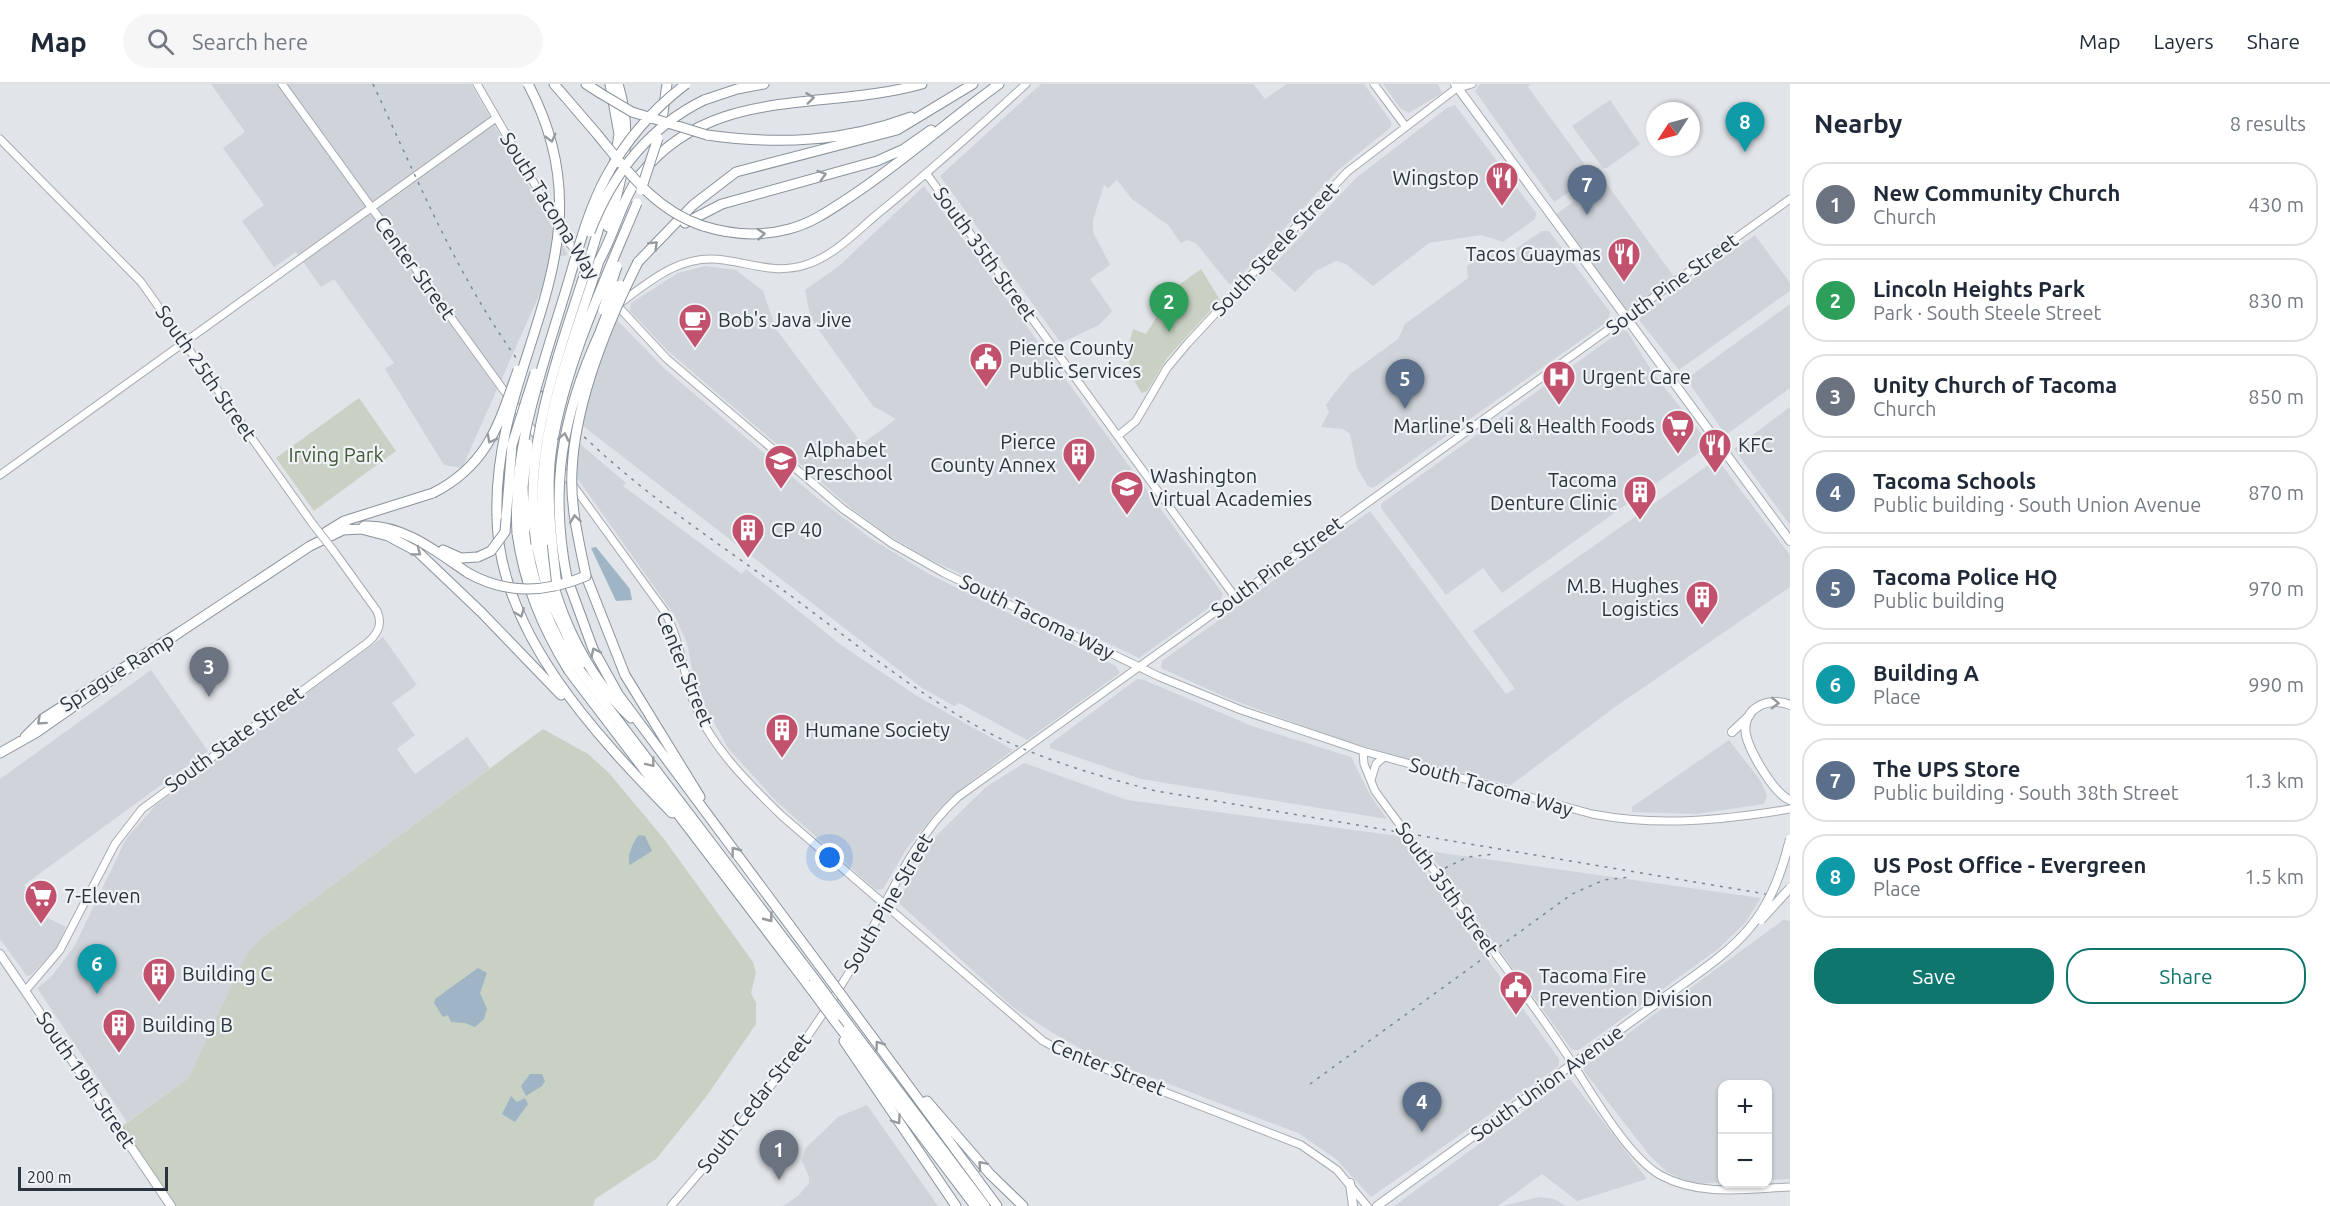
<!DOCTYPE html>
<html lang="en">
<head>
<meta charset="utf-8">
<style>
	body { margin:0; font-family:Ubuntu,sans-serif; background:#f6f6f7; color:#1f2937 }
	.controls { position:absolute; right:18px; bottom:18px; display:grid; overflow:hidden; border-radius:12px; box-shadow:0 2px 4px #0004 }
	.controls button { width:54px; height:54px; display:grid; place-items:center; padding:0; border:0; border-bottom:2px solid #e0e1e3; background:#fff; color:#1f2937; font:30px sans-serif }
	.compass { position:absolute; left:1646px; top:18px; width:54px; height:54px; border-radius:50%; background:#fff; box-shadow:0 2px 4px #0004; rotate:234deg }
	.scale { position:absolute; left:18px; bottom:15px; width:150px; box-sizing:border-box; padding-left:6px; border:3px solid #2b343e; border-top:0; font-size:16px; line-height:21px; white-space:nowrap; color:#2b343e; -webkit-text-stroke:4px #f0f3f6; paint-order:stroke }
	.you { position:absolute; left:830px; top:774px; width:21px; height:21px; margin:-15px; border:4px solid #fff; border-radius:50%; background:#1a73e8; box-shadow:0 0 0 9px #1a73e833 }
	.badge { display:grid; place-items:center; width:39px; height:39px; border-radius:50%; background:#0f766e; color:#fff; font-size:20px; font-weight:700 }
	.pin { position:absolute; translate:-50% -50px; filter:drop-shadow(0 2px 3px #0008) }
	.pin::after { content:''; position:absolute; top:32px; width:21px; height:18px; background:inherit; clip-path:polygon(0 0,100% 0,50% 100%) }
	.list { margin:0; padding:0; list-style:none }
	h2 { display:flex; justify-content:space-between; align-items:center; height:78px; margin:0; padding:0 24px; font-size:26px }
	h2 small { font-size:20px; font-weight:400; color:#747a83 }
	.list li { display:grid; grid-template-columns:39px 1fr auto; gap:18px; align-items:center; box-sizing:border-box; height:84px; margin:0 12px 12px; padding:0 12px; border:2px solid #e0e1e3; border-radius:24px }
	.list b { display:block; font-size:22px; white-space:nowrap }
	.list p { margin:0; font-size:20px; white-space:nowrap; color:#747a83 }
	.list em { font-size:20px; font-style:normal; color:#747a83 }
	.actions { display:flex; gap:12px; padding:18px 24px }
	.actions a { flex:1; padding:14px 0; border:2px solid #0f766e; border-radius:24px; text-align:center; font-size:21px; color:#0f766e }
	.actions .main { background:#0f766e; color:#fff }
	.icon { flex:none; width:33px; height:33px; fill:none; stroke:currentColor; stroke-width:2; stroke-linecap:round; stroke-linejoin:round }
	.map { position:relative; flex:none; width:1790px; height:1122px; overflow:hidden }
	header { display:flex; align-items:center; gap:36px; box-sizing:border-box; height:84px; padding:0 30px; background:#fff; border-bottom:2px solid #e0e1e3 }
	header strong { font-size:28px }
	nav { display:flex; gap:33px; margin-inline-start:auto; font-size:21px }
	.search { width:420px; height:54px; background:#f6f6f7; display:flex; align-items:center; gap:15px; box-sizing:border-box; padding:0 21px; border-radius:33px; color:#747a83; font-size:22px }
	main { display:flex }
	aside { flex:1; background:#fff }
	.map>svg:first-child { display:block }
</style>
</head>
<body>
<header>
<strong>Map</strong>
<div class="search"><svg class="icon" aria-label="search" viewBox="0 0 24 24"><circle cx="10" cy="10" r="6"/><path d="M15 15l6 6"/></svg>Search here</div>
<nav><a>Map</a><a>Layers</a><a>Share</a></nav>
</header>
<main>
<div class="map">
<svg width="1790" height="1122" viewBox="0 0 1790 1122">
	<rect width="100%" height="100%" fill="#e1e4e8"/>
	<path fill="#cfd4da" d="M211,0H471L568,171L556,173L462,384L444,381L385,285L394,279L334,195L321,203L296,168L274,183L242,137L264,121L223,64L245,48Z
		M1041,0H1253L1265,15L1287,0H1364L1392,39L1390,44L1338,86L1234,199L1229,200L1196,159L1187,156L1181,159L1168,141L1132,115L1117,96L1108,104L1104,101L1093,136V148L1110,181L1090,195L1112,227L1099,241L1061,259L940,92Z
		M1383,0H1438L1442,9L1409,29L1401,25Z
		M1480,0H1530L1528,3L1593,92L1554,118L1475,7Z
		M1610,16L1640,60L1607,84H1603L1572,42Z
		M1455,21L1536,129L1535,135L1503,158L1481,151L1429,159L1373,202L1346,180L1336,177L1316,187L1295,208L1270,185L1356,94L1447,24Z
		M1604,96L1677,197L1627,233L1552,133Z
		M924,102L1223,510L1221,515L1139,574L929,475L888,451L851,424L667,266L630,227L631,219L678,189L705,182L736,186L763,207L776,245L862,360L896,335L873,322L811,235L805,206L839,182Z
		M1542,147H1549L1610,228L1608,237L1373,404L1368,402L1357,384L1350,350L1343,345L1321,343L1329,328L1326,321L1331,314L1350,290L1398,255L1405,240L1468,194L1467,182L1479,172L1480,167L1498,172L1506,171Z
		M1755,151L1790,199V207L1679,286L1640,237L1641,232Z
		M1790,220V304L1726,351L1686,295Z
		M615,234L666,286L816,413L870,454L929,490L1116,582L1120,589L1027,656L959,619L954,622L922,604L578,338Z
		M1622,246L1627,247L1653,289L1708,358L1707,363L1502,509L1483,484L1446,511L1381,424V420Z
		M1790,323V441L1734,365Z
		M573,354L626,399L623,402L742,490L746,485L841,561L917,612L1013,666L970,698L942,722L907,764L883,805L876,806L775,716L728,664L703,618L694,595L687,559L675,532L570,384Z
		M1717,375L1790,471V503L1615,623L1511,701L1435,683L1330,652L1230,615L1161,584L1162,577L1370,427L1506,610L1515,605L1473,547Z
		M383,553L417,601L392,619L415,651L397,665L415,690L467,653L490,684L263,853L189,994L127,1038L37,904L51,893L74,863L126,755L156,721Z
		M151,586L208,667L24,801L48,834L66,843L57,863L31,891L27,892L0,855V695Z
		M1137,595L1144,596L1252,642L1351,673L1370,711L1387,735L1141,695L1050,664V660Z
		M1729,656L1760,696L1767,711L1764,720L1696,730L1632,728V723Z
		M1024,679L1127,716L1399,752L1559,975V982L1371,1113L1336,1075L1298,1049L1090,970L1053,949L1015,925L900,820V814L935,753L986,703Z
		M1428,767L1761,814L1745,839L1718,865L1579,966H1572Z
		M1783,836L1790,837V1095L1768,1096V1000H1722V1098L1697,1100L1679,1094L1667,1088L1650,1072L1584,987V982Z
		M1567,996H1571L1647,1095L1577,1117L1542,1090L1498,1122H1394Z
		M867,1021L938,1122H783L798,1112L809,1099V1093L802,1077L805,1065L838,1033Z
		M1539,1113L1554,1115L1566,1122H1502Z"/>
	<path fill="#c8d1c3" d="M1201,185L1220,216L1167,274L1147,307L1142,309C1127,288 1126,270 1133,245L1146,250L1176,203Z
		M359,314L396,367L314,427L276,374Z
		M543,645L588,670L609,689L664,755L753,878L756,889L751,909L756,919V940L706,1013L656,1075L595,1115L593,1122H171L118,1045L189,994L239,886L250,866L263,853Z"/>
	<path fill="#9fb5c5" d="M596,463L630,505L632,516L616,517L591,464Z
		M639,751L645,752L652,767L630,781C626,774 633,757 639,751Z
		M478,884L487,889L480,909L487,925L484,935L475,943L465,939L451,938L448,931L443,933L434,919L435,915Z
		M530,990H542L545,997L542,1002L526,1012L521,1002Z
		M511,1012L517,1018L525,1014L528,1020L515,1038L502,1030Z"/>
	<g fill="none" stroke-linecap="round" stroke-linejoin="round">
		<g stroke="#a7acb2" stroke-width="9">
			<path id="secondary" d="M282,0L539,355
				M477,0L565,153L604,206
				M1374,0L1406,43
				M1458,4L1472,0
				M0,55L141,198L312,439
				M926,89L1235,513
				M615,219L667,275L843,425L891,459L944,489L1160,593L1241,626L1363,667L1592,730C1660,743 1723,736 1790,725
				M619,220C651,196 682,169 724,176C753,180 776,190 805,181C832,173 854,150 875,132C927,90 977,45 1026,0
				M1119,351L1136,337L1167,284L1188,259L1347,88L1462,0
				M551,371L665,528C680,556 683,587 693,616C709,661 748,699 782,732L1043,957L1069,971L1301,1061L1337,1086L1367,1122
				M0,391L496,34
				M1363,667L1364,680L1375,707C1437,792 1502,875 1561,962C1586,998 1624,1070 1660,1091C1700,1113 1747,1105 1790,1103
				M1371,696L1376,680L1384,673
				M26,906L60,866L115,760L142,725L367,559C378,550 383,540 377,527L333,466
				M671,1122C734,1049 799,973 848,890C883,830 906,761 958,713L1790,115"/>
		</g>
		<g stroke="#a1aab3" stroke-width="10">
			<path id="primary" d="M1455,0L1790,457
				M1790,621C1769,612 1741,624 1746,651C1750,668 1774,710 1790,716
				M1732,648L1749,632
				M0,870L171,1122
				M1350,1099L1353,1122
				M1377,1122L1665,913"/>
		</g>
		<g stroke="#89939d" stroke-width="11">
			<path id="highway" d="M554,0L597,50
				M586,0L600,9
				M610,0L619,50L611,101
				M704,16L737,5L764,0
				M661,43L667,0
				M707,51C778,61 844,58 911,33
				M685,139L722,120L877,77L904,65L931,46
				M703,142C732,151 760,153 789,145C813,139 833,124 853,111C904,77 949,36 999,0
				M608,143C623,93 634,51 618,0
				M594,160L607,117
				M599,177C615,149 621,117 640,91C712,0 822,28 922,0
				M638,178L693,121L736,88L897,46L973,0
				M497,432C498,548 596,651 672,729
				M364,442C403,440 437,468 468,489
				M343,446L361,445L388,452L418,468L481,528L561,611
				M525,447C531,491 543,531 566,568L813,893
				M326,448L344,437L433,409
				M517,449C524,500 542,543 569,587L808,901
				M544,458C554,522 583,588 631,634
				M536,460L549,514L581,580
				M443,466L461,474L478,473
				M586,492L625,591L700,713
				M567,494L593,565L618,610L820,882
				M180,548L310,462L347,444
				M0,669L37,648L180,548L44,634L25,653
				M854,928L997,1122
				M834,936L975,1122
				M848,940L985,1122
				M844,957L956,1122
				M927,1017L990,1090L1023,1122"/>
		</g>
		<use href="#secondary" stroke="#fff" stroke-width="7"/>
		<use href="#primary" stroke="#fff" stroke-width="8"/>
		<use href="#highway" stroke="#fff" stroke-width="9"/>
		<path stroke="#7c8590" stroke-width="1.5" stroke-dasharray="3 6" stroke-linecap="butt" d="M373,0C419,99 461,202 528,290C596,380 697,444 787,509C855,559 920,613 995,652C1046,677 1102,693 1156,707L1790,814
			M1445,784L1468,773L1495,770
			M1310,1000L1572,810L1604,796L1631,793"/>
		<g stroke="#a7acb2" stroke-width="9" stroke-linecap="butt">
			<path id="secondary-bridge" d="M312,439L333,466"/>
		</g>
		<g stroke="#a1aab3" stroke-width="10" stroke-linecap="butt">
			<path id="primary-bridge" d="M1761,836L1790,804
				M1665,913C1736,862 1768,844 1790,755"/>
		</g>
		<g stroke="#89939d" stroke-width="11" stroke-linecap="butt">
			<path id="highway-bridge" d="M600,9L632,28L707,51
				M597,50C628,88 655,126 703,142
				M641,106L658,54
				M590,148C612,91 647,44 704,16
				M603,226L617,182
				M433,409C488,381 499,340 518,286
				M497,432C492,273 616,165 528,0
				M525,447L523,403L528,360
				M517,449C512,365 541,288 565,209C577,170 587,128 606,93C626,56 653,25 686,0
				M544,458C532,359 569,269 599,177
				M536,460C520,358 565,256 594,160
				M478,473L491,467L505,448L512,361L535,289
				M468,489C507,511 546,509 586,492C579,457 570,423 572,387C575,318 607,240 638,178
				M567,494C549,404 562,331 600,248C606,232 612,216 620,201
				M557,502C552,460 547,420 550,379C558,295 605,196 637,119
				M820,882L854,928
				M813,893L848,940
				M808,901L834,936"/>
		</g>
		<use href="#secondary-bridge" stroke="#fff" stroke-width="7"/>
		<use href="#primary-bridge" stroke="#fff" stroke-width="8"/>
		<use href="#highway-bridge" stroke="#fff" stroke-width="9"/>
	</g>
	<defs><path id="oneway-chevron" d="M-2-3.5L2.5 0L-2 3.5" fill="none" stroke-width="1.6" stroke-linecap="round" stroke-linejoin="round" transform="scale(1.5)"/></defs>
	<g stroke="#959a9e">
		<use href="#oneway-chevron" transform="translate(810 14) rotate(-7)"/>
		<use href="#oneway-chevron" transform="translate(551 54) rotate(75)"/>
		<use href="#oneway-chevron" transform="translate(822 91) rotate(-16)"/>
		<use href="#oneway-chevron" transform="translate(761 150) rotate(-5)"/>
		<use href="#oneway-chevron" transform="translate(654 161) rotate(-44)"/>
		<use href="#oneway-chevron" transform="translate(564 353) rotate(-78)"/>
		<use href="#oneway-chevron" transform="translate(491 355) rotate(118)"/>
		<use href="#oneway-chevron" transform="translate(575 435) rotate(-98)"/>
		<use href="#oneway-chevron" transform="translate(417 468) rotate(37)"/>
		<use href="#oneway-chevron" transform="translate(520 529) rotate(68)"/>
		<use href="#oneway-chevron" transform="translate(595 568) rotate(-115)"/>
		<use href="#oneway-chevron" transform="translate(1775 619) rotate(1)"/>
		<use href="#oneway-chevron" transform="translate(41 637) rotate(138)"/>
		<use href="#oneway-chevron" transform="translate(651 679) rotate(52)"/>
		<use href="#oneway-chevron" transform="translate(735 767) rotate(-127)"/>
		<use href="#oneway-chevron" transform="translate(769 834) rotate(53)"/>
		<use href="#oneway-chevron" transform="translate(879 961) rotate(-126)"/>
		<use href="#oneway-chevron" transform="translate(897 1036) rotate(55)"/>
		<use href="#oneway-chevron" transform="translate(982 1081) rotate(-131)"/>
	</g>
	<defs>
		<g id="restaurant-pin" transform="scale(1.725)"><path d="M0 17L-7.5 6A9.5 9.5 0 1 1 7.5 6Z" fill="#c2516d" stroke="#f0f3f6"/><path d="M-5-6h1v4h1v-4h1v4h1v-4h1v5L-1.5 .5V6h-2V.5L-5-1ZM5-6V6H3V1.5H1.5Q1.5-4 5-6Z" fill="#fff"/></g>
		<g id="cafe-pin" transform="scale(1.725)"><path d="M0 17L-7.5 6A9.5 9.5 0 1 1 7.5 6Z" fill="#c2516d" stroke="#f0f3f6"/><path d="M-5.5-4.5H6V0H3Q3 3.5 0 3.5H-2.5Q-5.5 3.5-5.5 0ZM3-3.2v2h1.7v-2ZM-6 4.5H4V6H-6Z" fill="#fff"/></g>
		<g id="civic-pin" transform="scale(1.725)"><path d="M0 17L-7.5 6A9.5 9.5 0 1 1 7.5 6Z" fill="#c2516d" stroke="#f0f3f6"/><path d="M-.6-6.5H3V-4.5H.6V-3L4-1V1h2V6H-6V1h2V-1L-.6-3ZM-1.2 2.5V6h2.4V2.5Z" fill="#fff"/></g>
		<g id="hospital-pin" transform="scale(1.725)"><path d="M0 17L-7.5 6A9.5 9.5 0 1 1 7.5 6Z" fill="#c2516d" stroke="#f0f3f6"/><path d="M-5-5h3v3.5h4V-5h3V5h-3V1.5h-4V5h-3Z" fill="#fff"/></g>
		<g id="supermarket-pin" transform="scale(1.725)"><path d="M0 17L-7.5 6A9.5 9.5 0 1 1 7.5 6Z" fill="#c2516d" stroke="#f0f3f6"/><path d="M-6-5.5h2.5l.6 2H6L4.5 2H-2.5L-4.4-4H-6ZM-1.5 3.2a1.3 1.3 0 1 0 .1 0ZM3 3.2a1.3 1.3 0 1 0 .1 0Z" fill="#fff"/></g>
		<g id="building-pin" transform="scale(1.725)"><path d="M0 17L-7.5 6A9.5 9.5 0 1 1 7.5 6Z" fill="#c2516d" stroke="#f0f3f6"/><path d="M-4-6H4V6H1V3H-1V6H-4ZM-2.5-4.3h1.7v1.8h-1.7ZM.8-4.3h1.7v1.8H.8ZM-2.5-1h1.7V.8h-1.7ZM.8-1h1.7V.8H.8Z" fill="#fff"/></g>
		<g id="school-pin" transform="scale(1.725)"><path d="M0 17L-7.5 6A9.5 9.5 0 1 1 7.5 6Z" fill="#c2516d" stroke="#f0f3f6"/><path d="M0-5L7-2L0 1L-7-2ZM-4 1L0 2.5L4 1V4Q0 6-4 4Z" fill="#fff"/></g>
	</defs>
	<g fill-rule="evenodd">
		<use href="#restaurant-pin" x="1502" y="94"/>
		<use href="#restaurant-pin" x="1624" y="170"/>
		<use href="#cafe-pin" x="695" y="236"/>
		<use href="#civic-pin" x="986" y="275"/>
		<use href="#hospital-pin" x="1559" y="293"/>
		<use href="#supermarket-pin" x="1678" y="342"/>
		<use href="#restaurant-pin" x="1715" y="361"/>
		<use href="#building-pin" x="1079" y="370"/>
		<use href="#school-pin" x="781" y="377"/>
		<use href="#school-pin" x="1127" y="403"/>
		<use href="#building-pin" x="1640" y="408"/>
		<use href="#building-pin" x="748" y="446"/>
		<use href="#building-pin" x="1702" y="513"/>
		<use href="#building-pin" x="782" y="646"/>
		<use href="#supermarket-pin" x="41" y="812"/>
		<use href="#building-pin" x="159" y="890"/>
		<use href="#civic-pin" x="1516" y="903"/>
		<use href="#building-pin" x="119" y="941"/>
	</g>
	<g text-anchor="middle" stroke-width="4.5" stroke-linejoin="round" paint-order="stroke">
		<g font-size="20" fill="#2b343e" stroke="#f0f3f6" text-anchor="start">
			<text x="1479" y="101" text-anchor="end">Wingstop</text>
			<text x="1601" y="177" text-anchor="end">Tacos Guaymas</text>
			<text x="718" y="243">Bob's Java Jive</text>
			<text x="1009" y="271">Pierce County<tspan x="1009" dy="23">Public Services</tspan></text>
			<text x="1582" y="300">Urgent Care</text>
			<text x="1655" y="349" text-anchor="end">Marline's Deli &amp; Health Foods</text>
			<text x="1056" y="365" text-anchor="end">Pierce<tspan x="1056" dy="23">County Annex</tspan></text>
			<text x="1738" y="368">KFC</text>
			<text x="804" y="373">Alphabet<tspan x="804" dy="23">Preschool</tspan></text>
			<text x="1150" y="399">Washington<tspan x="1150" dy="23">Virtual Academies</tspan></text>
			<text x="1617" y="403" text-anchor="end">Tacoma<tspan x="1617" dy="23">Denture Clinic</tspan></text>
			<text x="771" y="453">CP 40</text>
			<text x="1679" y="509" text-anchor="end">M.B. Hughes<tspan x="1679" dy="23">Logistics</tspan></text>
			<text x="805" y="653">Humane Society</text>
			<text x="64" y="819">7-Eleven</text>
			<text x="182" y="897">Building C</text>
			<text x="1539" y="899">Tacoma Fire<tspan x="1539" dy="23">Prevention Division</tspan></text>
			<text x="142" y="948">Building B</text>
		</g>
		<g font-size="20" fill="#2b343e" stroke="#f0f3f6">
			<text transform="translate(550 122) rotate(58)" y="7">South Tacoma Way</text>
			<text transform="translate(1275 165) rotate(-47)" y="7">South Steele Street</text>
			<text transform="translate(985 170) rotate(54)" y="7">South 35th Street</text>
			<text transform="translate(415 184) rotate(54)" y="7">Center Street</text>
			<text transform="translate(1672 200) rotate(-36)" y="7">South Pine Street</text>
			<text transform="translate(206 289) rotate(55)" y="7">South 25th Street</text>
			<text transform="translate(1277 483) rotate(-36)" y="7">South Pine Street</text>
			<text transform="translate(1037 533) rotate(26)" y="7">South Tacoma Way</text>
			<text transform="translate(685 585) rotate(68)" y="7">Center Street</text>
			<text transform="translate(117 588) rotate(-32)" y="7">Sprague Ramp</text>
			<text transform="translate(234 655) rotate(-36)" y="7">South State Street</text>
			<text transform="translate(1491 703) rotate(16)" y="7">South Tacoma Way</text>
			<text transform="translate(1447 805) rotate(54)" y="7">South 35th Street</text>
			<text transform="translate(888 819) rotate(-60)" y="7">South Pine Street</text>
			<text transform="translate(1108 983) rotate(22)" y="7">Center Street</text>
			<text transform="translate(86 996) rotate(56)" y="7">South 19th Street</text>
			<text transform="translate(1547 999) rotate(-36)" y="7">South Union Avenue</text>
			<text transform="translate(754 1019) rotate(-52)" y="7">South Cedar Street</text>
		</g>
		<g font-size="20" fill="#425939" stroke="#f0f3f6">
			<text x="336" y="378">Irving Park</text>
		</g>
	</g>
</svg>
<div class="controls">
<button>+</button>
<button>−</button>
</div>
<svg class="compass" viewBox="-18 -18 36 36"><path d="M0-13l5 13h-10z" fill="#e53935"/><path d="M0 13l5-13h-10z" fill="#747a83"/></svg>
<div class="scale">200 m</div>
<div class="you"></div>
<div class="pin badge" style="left:779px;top:1096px;background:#6b7280">1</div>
<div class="pin badge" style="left:1169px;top:248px;background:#2e9e5b">2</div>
<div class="pin badge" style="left:209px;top:613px;background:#6b7280">3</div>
<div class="pin badge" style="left:1422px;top:1048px;background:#5c6f8a">4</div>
<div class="pin badge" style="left:1405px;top:325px;background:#5c6f8a">5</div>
<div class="pin badge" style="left:97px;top:910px;background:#0f9aa8">6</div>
<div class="pin badge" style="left:1587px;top:131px;background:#5c6f8a">7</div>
<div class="pin badge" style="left:1745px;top:68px;background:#0f9aa8">8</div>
</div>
<aside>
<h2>Nearby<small>8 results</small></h2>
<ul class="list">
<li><span class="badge" style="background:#6b7280">1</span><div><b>New Community Church</b><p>Church</p></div><em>430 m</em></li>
<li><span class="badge" style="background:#2e9e5b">2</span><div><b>Lincoln Heights Park</b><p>Park · South Steele Street</p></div><em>830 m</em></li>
<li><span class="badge" style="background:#6b7280">3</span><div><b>Unity Church of Tacoma</b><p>Church</p></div><em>850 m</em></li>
<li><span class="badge" style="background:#5c6f8a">4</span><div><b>Tacoma Schools</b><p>Public building · South Union Avenue</p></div><em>870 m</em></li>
<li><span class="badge" style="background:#5c6f8a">5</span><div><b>Tacoma Police HQ</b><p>Public building</p></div><em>970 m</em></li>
<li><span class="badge" style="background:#0f9aa8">6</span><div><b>Building A</b><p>Place</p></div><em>990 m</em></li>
<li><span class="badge" style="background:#5c6f8a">7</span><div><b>The UPS Store</b><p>Public building · South 38th Street</p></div><em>1.3 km</em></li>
<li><span class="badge" style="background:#0f9aa8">8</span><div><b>US Post Office - Evergreen</b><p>Place</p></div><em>1.5 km</em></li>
</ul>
<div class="actions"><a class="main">Save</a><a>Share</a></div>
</aside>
</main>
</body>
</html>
